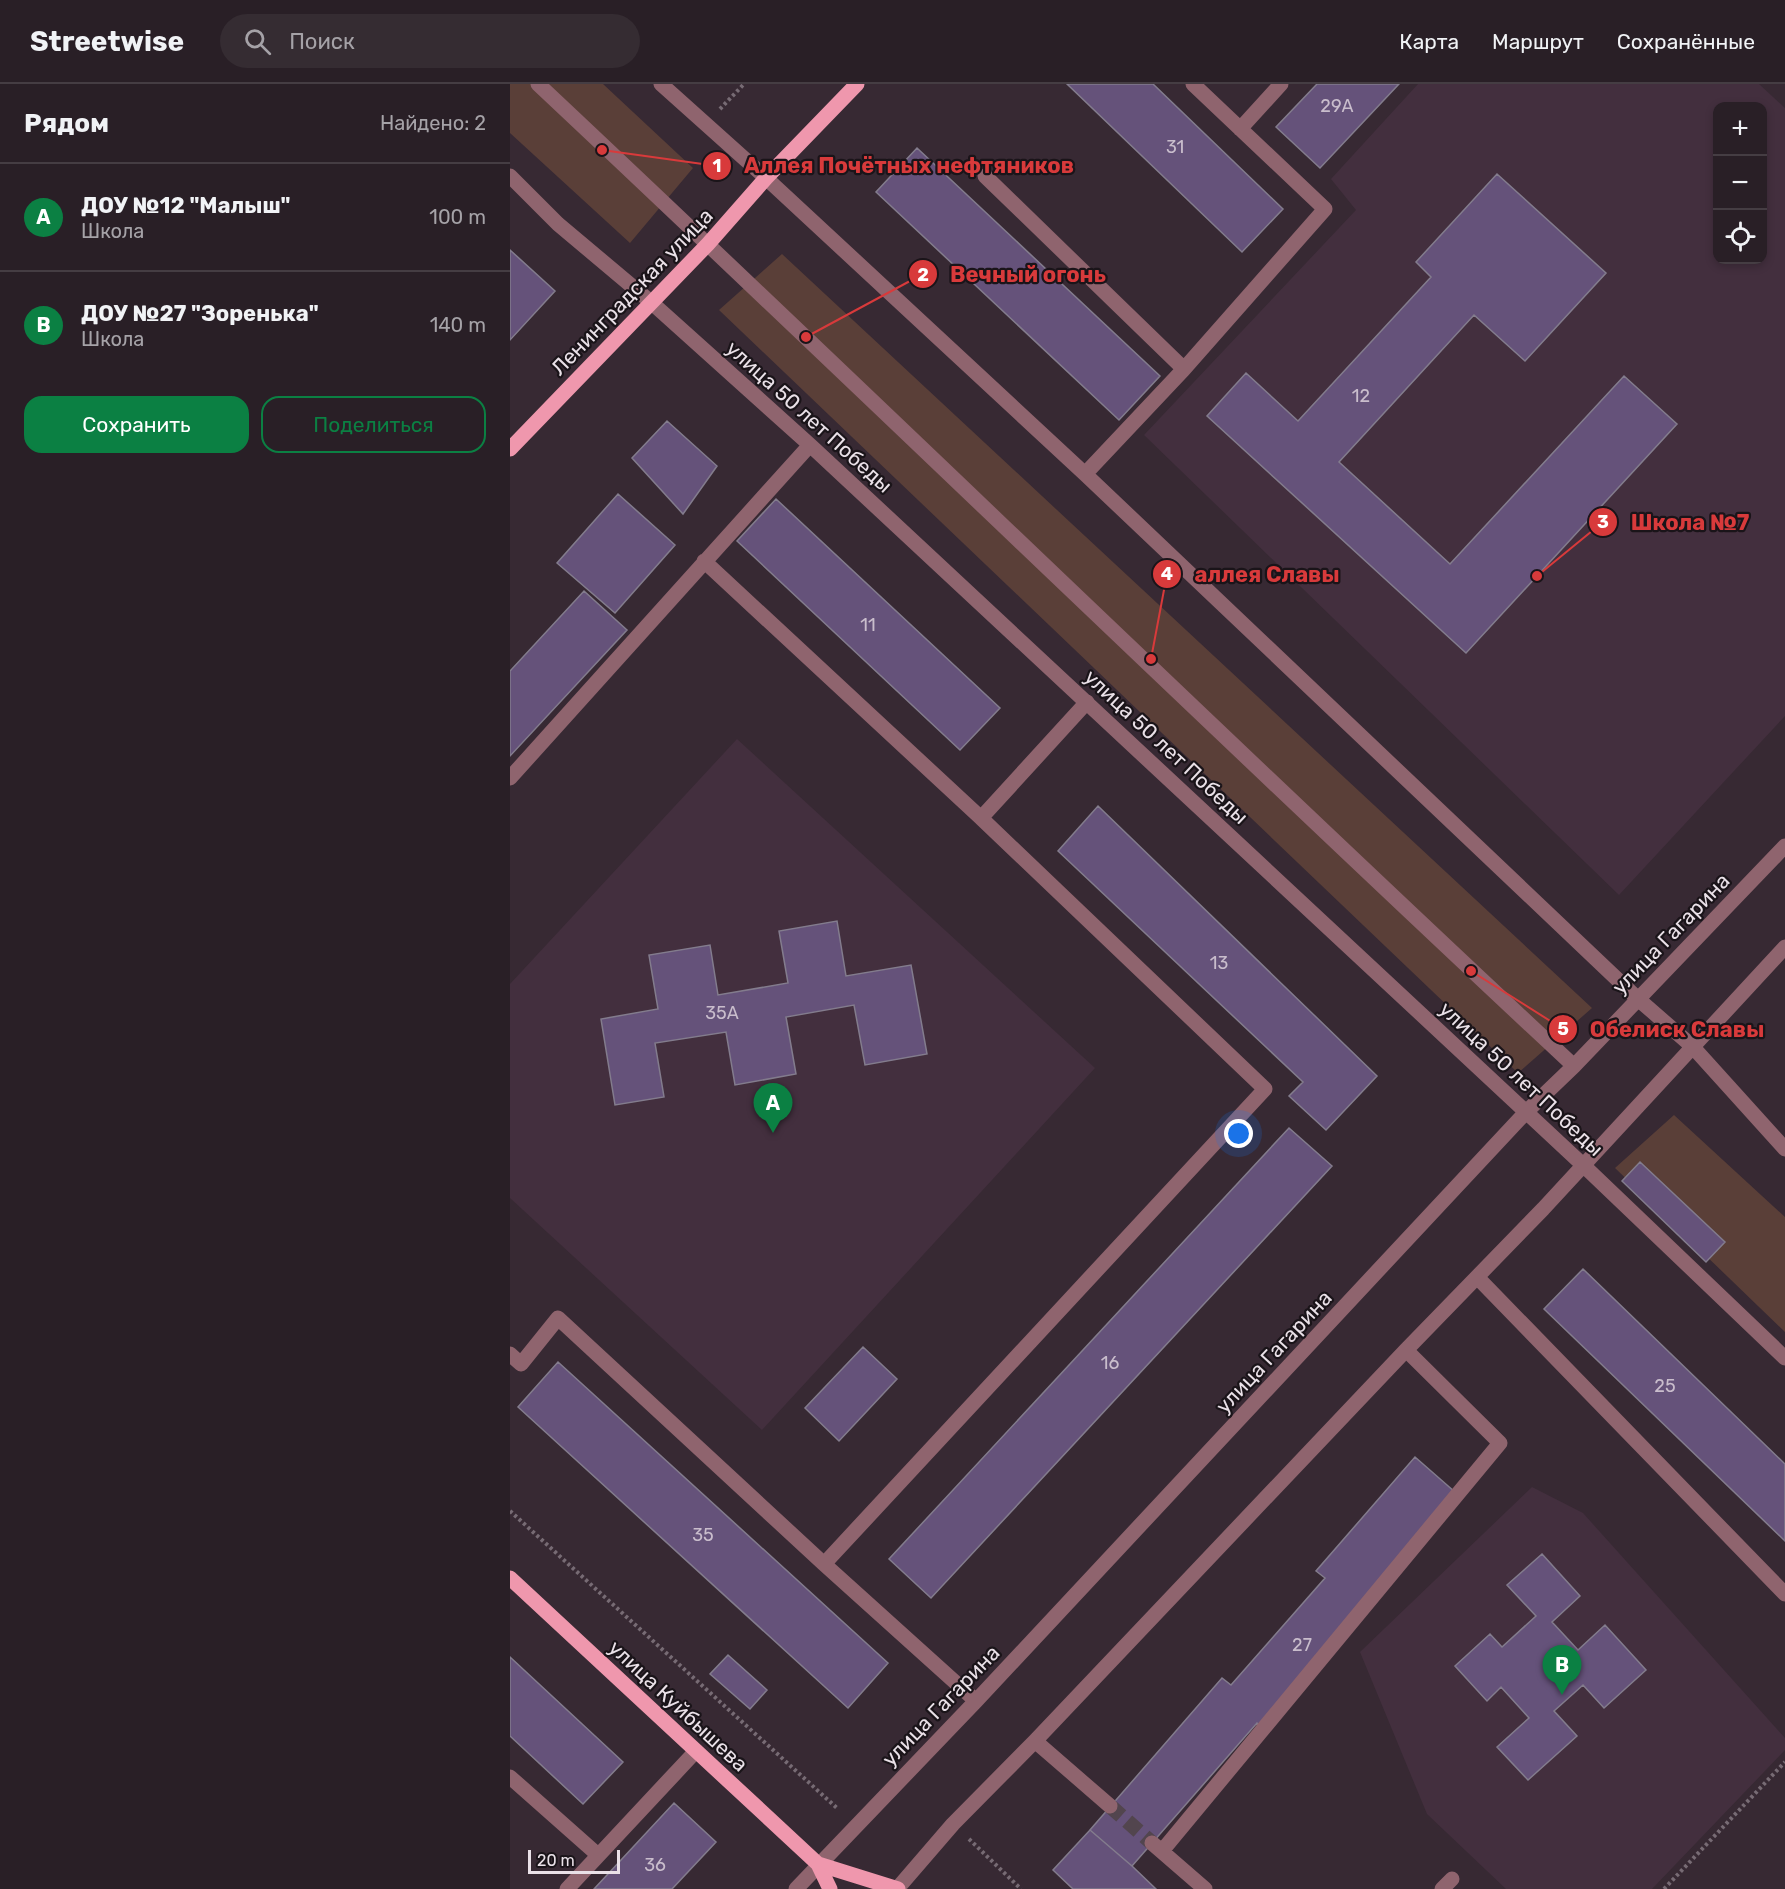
<!DOCTYPE html>
<html lang="ru">
<head>
<meta charset="utf-8">
<style>
	body { margin:0; font-family:Rubik,sans-serif; background:#352c32; color:#f1f3f6 }
	.controls { position:absolute; right:18px; top:18px; display:grid; overflow:hidden; border-radius:12px; box-shadow:0 3px 9px #0003 }
	.controls button { width:54px; height:54px; display:grid; place-items:center; padding:0; border:0; border-bottom:2px solid #453d43; background:#291f26; color:#f1f3f6; font:30px sans-serif }
	.scale { position:absolute; left:18px; bottom:15px; width:92px; box-sizing:border-box; padding-left:6px; border:3px solid #eae1e8; border-top:0; font-size:16px; line-height:21px; white-space:nowrap; color:#eae1e8; -webkit-text-stroke:4px #1a1419; paint-order:stroke }
	.you { position:absolute; left:729px; top:1050px; width:21px; height:21px; margin:-15px; border:4px solid #fff; border-radius:50%; background:#1a73e8; box-shadow:0 0 0 9px #1a73e833 }
	.badge { display:grid; place-items:center; width:39px; height:39px; border-radius:50%; background:#0b8043; color:#fff; font-size:20px; font-weight:700 }
	.pin { position:absolute; translate:-50% -50px; filter:drop-shadow(0 2px 3px #0008) }
	.pin::after { content:''; position:absolute; top:32px; width:21px; height:18px; background:inherit; clip-path:polygon(0 0,100% 0,50% 100%) }
	.list { margin:0; padding:0; list-style:none }
	h2 { display:flex; justify-content:space-between; align-items:center; height:78px; margin:0; padding:0 24px; font-size:26px }
	h2 small { font-size:20px; font-weight:400; color:#a5a2a7 }
	.list li { display:grid; grid-template-columns:39px 1fr auto; gap:18px; align-items:center; box-sizing:border-box; height:108px; padding:0 24px; border-top:2px solid #453d43 }
	.list b { display:block; font-size:22px; white-space:nowrap }
	.list p { margin:0; font-size:20px; white-space:nowrap; color:#a5a2a7 }
	.list em { font-size:20px; font-style:normal; color:#a5a2a7 }
	.actions { display:flex; gap:12px; padding:18px 24px }
	.actions a { flex:1; padding:14px 0; border:2px solid #0b8043; border-radius:18px; text-align:center; font-size:21px; color:#0b8043 }
	.actions .main { background:#0b8043; color:#fff }
	.icon { flex:none; width:33px; height:33px; fill:none; stroke:currentColor; stroke-width:2; stroke-linecap:round; stroke-linejoin:round }
	.map { position:relative; flex:none; width:1275px; height:1805px; overflow:hidden }
	header { display:flex; align-items:center; gap:36px; box-sizing:border-box; height:84px; padding:0 30px; background:#291f26; border-bottom:2px solid #453d43 }
	header strong { font-size:28px }
	nav { display:flex; gap:33px; margin-inline-start:auto; font-size:21px }
	.search { width:420px; height:54px; background:#352c32; display:flex; align-items:center; gap:15px; box-sizing:border-box; padding:0 21px; border-radius:33px; color:#a5a2a7; font-size:22px }
	main { display:flex }
	aside { flex:1; background:#291f26 }
	.map>svg:first-child { display:block }
</style>
</head>
<body>
<header>
<strong>Streetwise</strong>
<div class="search"><svg class="icon" aria-label="search" viewBox="0 0 24 24"><circle cx="10" cy="10" r="6"/><path d="M15 15l6 6"/></svg>Поиск</div>
<nav><a>Карта</a><a>Маршрут</a><a>Сохранённые</a></nav>
</header>
<main>
<aside>
<h2>Рядом<small>Найдено: 2</small></h2>
<ul class="list">
<li><span class="badge">A</span><div><b>ДОУ №12 &quot;Малыш&quot;</b><p>Школа</p></div><em>100 m</em></li>
<li><span class="badge">B</span><div><b>ДОУ №27 &quot;Зоренька&quot;</b><p>Школа</p></div><em>140 m</em></li>
</ul>
<div class="actions"><a class="main">Сохранить</a><a>Поделиться</a></div>
</aside>
<div class="map">
<svg width="1275" height="1805" viewBox="0 0 1275 1805">
	<rect width="100%" height="100%" fill="#372933"/>
	<path fill="#432f3e" fill-rule="evenodd" d="M908,0H1249L1275,24V632L1109,811L634,351L846,126L821,95ZM1208,22H1252V176H1208Z
		M227,655L585,984L252,1346L0,1114V900Z
		M1022,1403L1073,1429L1275,1654V1666L1142,1805H996L917,1730L850,1568Z"/>
	<path fill="#5a3f38" d="M0,0H93L183,84L120,159L0,49Z
		M272,170L1082,924L1008,989L209,226Z
		M1164,1031L1275,1133V1248L1105,1084Z"/>
	<path fill="#65527a" stroke="#837c8d" stroke-width="1.5" d="M557,0H643L773,125L732,168Z
		M807,0H889L810,84L766,43Z
		M407,64L650,292L609,336L366,108Z
		M987,90L1096,189L1015,277L964,231L829,378L940,480L1114,292L1167,340L956,569L697,332L736,289L788,337L921,193L906,178Z
		M0,166L45,207L0,256Z
		M157,337L207,382L173,430L122,374Z
		M108,410L165,461L105,529L47,479Z
		M266,415L490,624L450,666L227,457Z
		M74,507L117,546L0,672V587Z
		M588,722L867,992L816,1046L779,1012L793,998L548,767Z
		M327,837L336,892L401,881L417,970L355,981L344,921L276,933L286,990L225,1001L216,948L145,959L154,1013L105,1021L91,935L148,925L139,871L200,861L208,911L278,899L269,847Z
		M779,1044L822,1082L421,1514L379,1475Z
		M1130,1078L1215,1158L1196,1178L1112,1097Z
		M1073,1185L1275,1380V1457L1034,1225Z
		M353,1263L387,1295L329,1357L295,1324Z
		M48,1278L378,1579L338,1624L8,1323Z
		M905,1373L945,1408L754,1645L747,1639L622,1782L580,1746L712,1594L721,1601L815,1494L806,1487Z
		M1032,1470L1070,1512L1042,1538L1068,1566L1095,1541L1136,1586L1094,1624L1073,1601L1044,1627L1067,1652L1018,1696L987,1663L1019,1634L991,1603L977,1617L945,1582L980,1550L992,1563L1026,1532L997,1501Z
		M218,1571L257,1606L240,1625L200,1590Z
		M0,1573L113,1678L73,1720L0,1652Z
		M164,1719L206,1758L162,1805H84Z
		M580,1746L622,1782L646,1805H563L543,1786Z"/>
	<g fill="none" stroke-linecap="round" stroke-linejoin="round">
		<path stroke="#52454e" stroke-width="15" stroke-dasharray="15 8" stroke-linecap="butt" d="M600,1722L642,1759"/>
		<path stroke="#776b74" stroke-width="4" stroke-dasharray="3 3" stroke-linecap="butt" d="M210,25L234,0
			M0,1427L328,1725
			M459,1755L511,1805
			M1154,1805L1275,1678"/>
		<path stroke="#8f646e" stroke-width="15" d="M28,0C375,326 716,658 1064,982
			M151,0L256,94L575,390L1128,915L1182,962L1275,1065
			M730,45L771,0
			M0,92L48,140L142,219L300,361L1073,1081L1275,1274
			M475,92L674,285L575,390
			M674,285L815,125L683,0
			M194,477L471,734
			M0,694L300,361
			M967,1193L1275,1510
			M0,1270L11,1280L48,1234L314,1480L466,1617
			M314,1480L755,1005L471,734L577,618
			M525,1657L600,1722
			M0,1693L88,1771
			M642,1759L695,1805
			M652,1767L990,1359L896,1266
			M57,1805L186,1667
			M286,1805L466,1617L1016,1028L1064,982L1275,762
			M387,1805L443,1740L525,1657L896,1266L1033,1125L1275,863
			M932,1805L942,1795"/>
		<path stroke="#ef97ad" stroke-width="15" d="M0,365L198,160L256,94L347,0
			M0,1494L308,1780L320,1805
			M308,1780L388,1805"/>
	</g>
	<g text-anchor="middle" stroke-width="4.5" stroke-linejoin="round" paint-order="stroke">
		<g font-size="18" fill="#c9bdcc">
			<text x="827" y="28">29А</text>
			<text x="665" y="69">31</text>
			<text x="851" y="318">12</text>
			<text x="358" y="547">11</text>
			<text x="709" y="885">13</text>
			<text x="212" y="935">35А</text>
			<text x="600" y="1285">16</text>
			<text x="1155" y="1308">25</text>
			<text x="193" y="1457">35</text>
			<text x="792" y="1567">27</text>
			<text x="145" y="1787">36</text>
		</g>
		<g font-size="21" fill="#eae1e8" stroke="#1a1419">
			<text transform="translate(122 208) rotate(-46)" y="7">Ленинградская улица</text>
			<text transform="translate(299 333) rotate(42)" y="7">улица 50 лет Победы</text>
			<text transform="translate(656 663) rotate(43)" y="7">улица 50 лет Победы</text>
			<text transform="translate(1161 850) rotate(-46)" y="7">улица Гагарина</text>
			<text transform="translate(1011 995) rotate(43)" y="7">улица 50 лет Победы</text>
			<text transform="translate(764 1268) rotate(-47)" y="7">улица Гагарина</text>
			<text transform="translate(168 1622) rotate(43)" y="7">улица Куйбышева</text>
			<text transform="translate(431 1622) rotate(-46)" y="7">улица Гагарина</text>
		</g>
	</g>
	<path fill="none" stroke="#d83a3b" stroke-width="2" d="M92 66L207 82M296 253L413 190M1027 492L1093 438M641 575L657 490M961 887L1053 945"/>
	<g fill="#d83a3b" stroke="#1a1419" stroke-width="2">
		<circle cx="92" cy="66" r="6"/>
		<circle cx="296" cy="253" r="6"/>
		<circle cx="1027" cy="492" r="6"/>
		<circle cx="641" cy="575" r="6"/>
		<circle cx="961" cy="887" r="6"/>
		<circle cx="207" cy="82" r="15"/>
		<circle cx="413" cy="190" r="15"/>
		<circle cx="1093" cy="438" r="15"/>
		<circle cx="657" cy="490" r="15"/>
		<circle cx="1053" cy="945" r="15"/>
	</g>
	<g font-size="18" text-anchor="middle" font-weight="bold" fill="#fff">
		<text x="207" y="88">1</text>
		<text x="413" y="197">2</text>
		<text x="1093" y="444">3</text>
		<text x="657" y="496">4</text>
		<text x="1053" y="951">5</text>
	</g>
	<g font-size="22" text-anchor="middle" font-weight="bold" fill="#d83a3b" stroke="#1a1419" stroke-width="4.5" stroke-linejoin="round" paint-order="stroke">
		<text x="399" y="89">Аллея Почётных нефтяников</text>
		<text x="518" y="198">Вечный огонь</text>
		<text x="1180" y="446">Школа №7</text>
		<text x="757" y="498">аллея Славы</text>
		<text x="1167" y="953">Обелиск Славы</text>
	</g>
</svg>
<div class="controls">
<button>+</button>
<button>−</button>
<button><svg class="icon" aria-label="locate" viewBox="0 0 24 24"><circle cx="12" cy="12" r="6"/><path d="M12 2v4M12 18v4M2 12h4M18 12h4"/></svg></button>
</div>
<div class="scale">20 m</div>
<div class="you"></div>
<div class="pin badge" style="left:263px;top:1049px">A</div>
<div class="pin badge" style="left:1052px;top:1611px">B</div>
</div>
</main>
</body>
</html>
